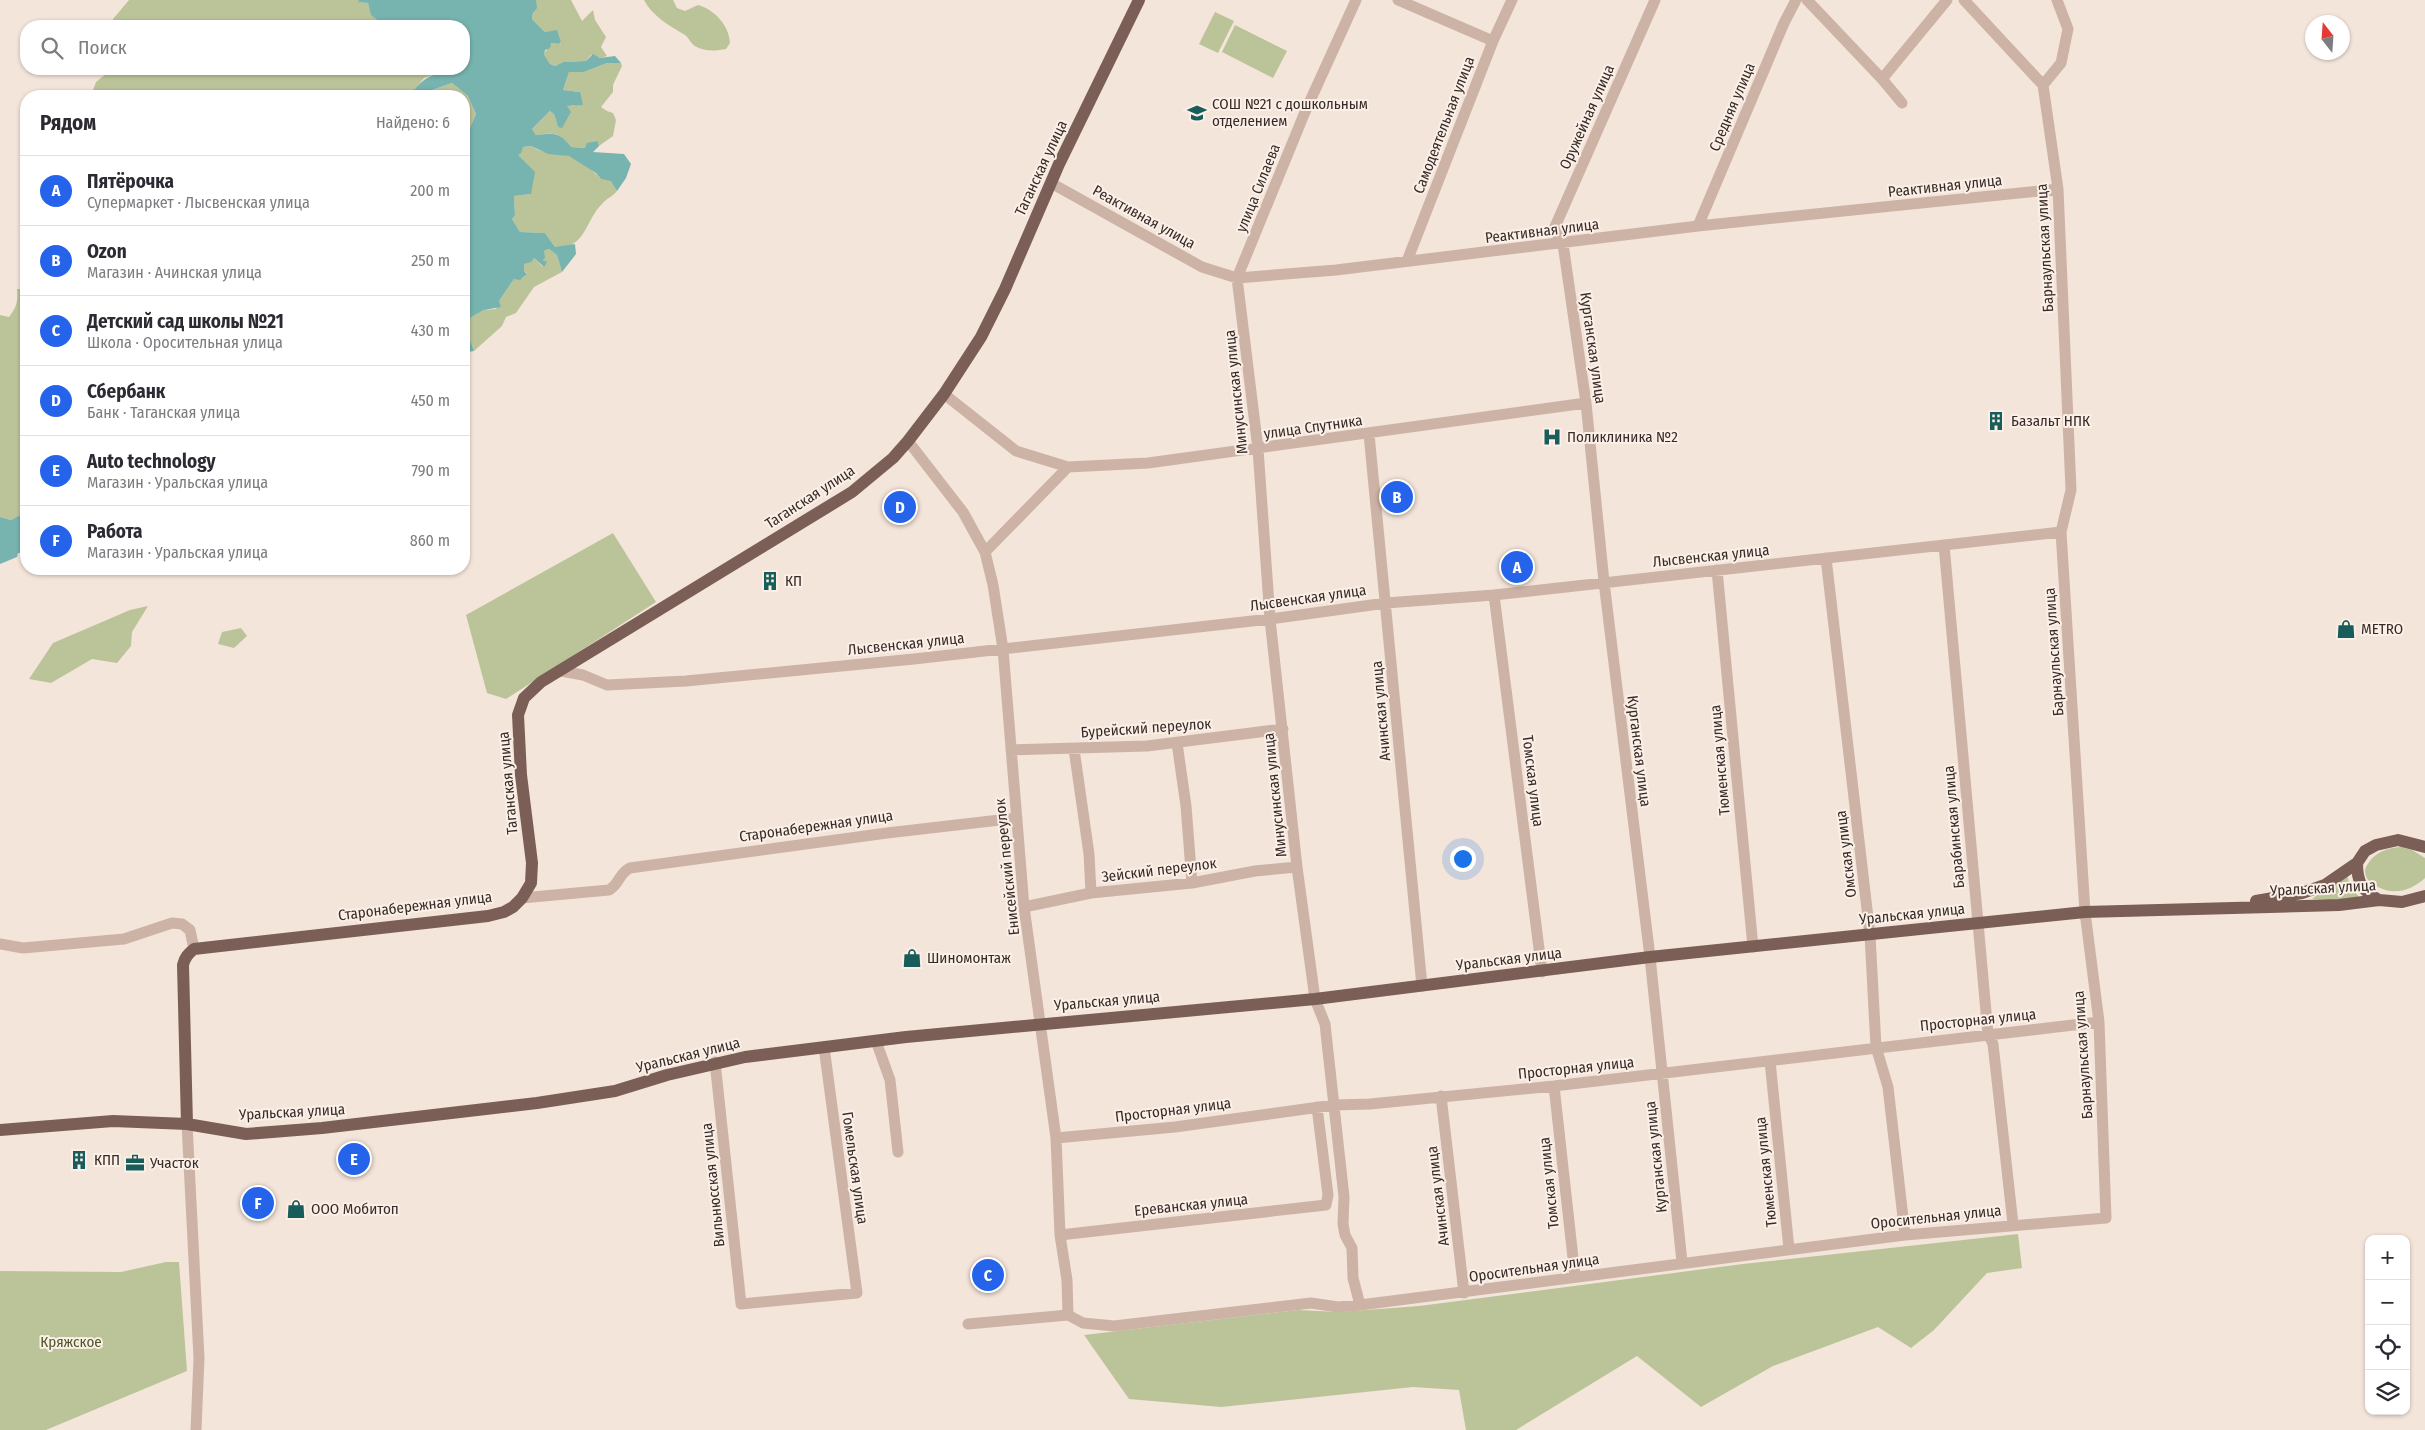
<!DOCTYPE html>
<html lang="ru">
<head>
<meta charset="utf-8">
<style>
	body { margin:0; font-family:"Fira Sans Condensed",sans-serif; background:#f7f7f7; color:#2b2b33 }
	.controls { position:absolute; right:15px; bottom:15px; display:grid; overflow:hidden; border-radius:10px; box-shadow:0 1px 4px #0004 }
	.controls button { width:45px; height:45px; display:grid; place-items:center; padding:0; border:0; border-bottom:1px solid #e1e1e2; background:#fff; color:#2b2b33; font:25px sans-serif }
	.compass { position:absolute; left:2305px; top:15px; width:45px; height:45px; border-radius:50%; background:#fff; box-shadow:0 1px 4px #0004; rotate:343deg }
	.you { position:absolute; left:1462px; top:858px; width:18px; height:18px; margin:-12px; border:4px solid #fff; border-radius:50%; background:#1a73e8; box-shadow:0 0 0 8px #1a73e833 }
	.badge { display:grid; place-items:center; width:32px; height:32px; border-radius:50%; background:#2563eb; color:#fff; font-size:16px; font-weight:700 }
	.pin { position:absolute; translate:-50% -50%; border:2px solid #fff; box-shadow:0 1px 5px #0006 }
	.list { margin:0; padding:0; list-style:none }
	h2 { display:flex; justify-content:space-between; align-items:center; height:65px; margin:0; padding:0 20px; font-size:21px }
	h2 small { font-size:16px; font-weight:400; color:#7c7c81 }
	.list li { display:grid; grid-template-columns:32px 1fr auto; gap:15px; align-items:center; box-sizing:border-box; height:70px; padding:0 20px; border-top:1px solid #e1e1e2 }
	.list b { display:block; font-size:19px; white-space:nowrap }
	.list p { margin:0; font-size:16px; white-space:nowrap; color:#7c7c81 }
	.list em { font-size:16px; font-style:normal; color:#7c7c81 }
	.icon { flex:none; width:28px; height:28px; fill:none; stroke:currentColor; stroke-width:2; stroke-linecap:round; stroke-linejoin:round }
	.map { position:relative; flex:none; width:2425px; height:1430px; overflow:hidden }
	.search { position:absolute; background:#fff; box-shadow:0 1px 4px #0004; left:20px; top:20px; width:450px; height:55px; display:flex; align-items:center; gap:12px; box-sizing:border-box; padding:0 18px; border-radius:20px; color:#7c7c81; font-size:19px }
	.panel { position:absolute; background:#fff; box-shadow:0 1px 4px #0004; left:20px; top:90px; width:450px; height:485px; border-radius:20px }
	.map>svg:first-child { display:block }
</style>
</head>
<body>
<div class="map">
<svg width="2425" height="1430" viewBox="0 0 2425 1430">
	<rect width="100%" height="100%" fill="#f4e5da"/>
	<path fill="#bbc499" d="M129,0H359V2L368,3C372,18 377,24 393,26H115L113,19Z
		M536,0H571L582,21L593,10L595,20L606,37L601,47L607,56L601,58L591,55L586,61L563,62L555,66L550,64L543,55L551,43L559,44L561,43L557,31L545,32L532,19Z
		M644,0H673L677,8L685,11L698,5C715,10 729,25 730,43L726,49C716,51 705,52 695,46C691,44 689,38 685,35C670,26 652,16 644,0Z
		M1215,12L1234,21L1218,53L1199,44Z
		M1235,25L1287,51L1273,78L1222,52Z
		M607,63H621L622,66L613,85V92L601,107L607,111L613,113L616,120L613,136L599,146L598,141L585,148L570,147C558,131 555,133 536,135L532,129L550,111L554,114L558,127L569,116L567,106H575L580,92L563,90L569,72H584Z
		M106,69H413L416,73L425,69H448L424,78L415,89L393,94L394,96H91L96,82L107,73Z
		M452,83L468,96L476,114L469,130H464V96H422L432,90Z
		M531,146C545,155 554,152 569,156C579,159 594,171 601,179L611,180L617,191C612,197 607,198 602,204C585,220 586,250 555,247L545,233L520,232L512,219L515,215L514,196L531,194L525,163L517,155L523,147Z
		M466,188L469,212L464,216V189Z
		M549,249L557,255L562,272L534,287L516,313L506,317L502,326L474,351L466,329L468,319L484,310L496,309L499,301L514,279L523,278L527,273L524,271V264L534,258L543,267L544,251Z
		M17,289H26V512L11,520L0,517V315L9,317C17,307 18,301 17,289Z
		M613,533L656,602L506,699L487,693L466,615Z
		M148,606L132,632L131,646L117,663L92,659L51,683L29,679L53,643L130,610Z
		M241,628L247,636L234,648L218,644L222,632Z
		M2401,847L2412,850L2425,858V878C2411,891 2393,896 2376,886C2369,882 2365,878 2365,870C2371,854 2385,848 2401,847Z
		M2346,873L2351,887L2359,897L2336,900L2312,899Z
		M2018,1234L2022,1268L1987,1273L1934,1330L1911,1348L1878,1327L1773,1366L1701,1407L1637,1356L1516,1430H1466L1459,1390L1413,1387L1221,1407L1129,1399L1084,1335L1298,1310L1339,1312L1419,1306L1743,1264Z
		M166,1262H179L187,1371L46,1430H0V1271L121,1272Z"/>
	<path fill="#77b3af" d="M359,0H536L537,8L533,13L532,19L545,32L557,30L561,42L559,44L551,43L550,48L545,50L544,55L550,64L555,66L563,62L586,61L593,54L600,58L615,56L621,63H607L584,72H569L563,90L580,92L583,105L567,106L571,112L562,128L558,127L554,114L550,111L532,129L536,135C555,134 558,131 571,147L585,148L587,143L598,141L599,146L593,152L624,154L631,164L626,178L617,191L611,181L601,179L596,173L569,156L548,154L531,146L523,147L521,153L518,155L535,172L531,194L514,196L515,215L512,219L520,232L545,233L555,247L575,244L576,254L562,272L557,255L549,249L544,251L545,258L543,260L547,262L544,267L534,258L531,262L524,264V271L527,274L520,280L514,279L499,301L501,307L484,310L468,319L466,329L474,351L467,352L466,344L464,342V216L469,212L466,189H464V130H469L476,114L468,96L452,83L432,90L422,96H394L393,94L415,89C427,74 445,69 464,69V26L383,25L371,15L368,3L358,2Z
		M26,512V553H18L17,557L0,564V517L11,520Z"/>
	<g fill="none" stroke-linecap="round" stroke-linejoin="round">
		<path stroke="#cdb3a5" stroke-width="11" d="M1356,0L1305,112L1237,278L1258,449L1270,619L1297,867L1315,999L1325,1024L1344,1197L1343,1224L1345,1235L1352,1248L1353,1278L1360,1305
			M1398,0L1493,41
			M1655,0L1554,229L1563,244L1586,403L1604,582L1650,957L1682,1262
			M1807,0L1882,79L1947,0
			M1964,0L2043,85
			M1882,79L1902,103
			M2043,85L2061,63L2068,29L2057,0
			M1051,183L1202,267L1237,278L1336,270L1698,226L2058,189
			M1698,226L1784,23L1796,0
			M1407,261L1493,41L1512,0
			M944,394L1016,451L1068,467L1148,463L1586,403
			M1369,434L1422,986
			M908,441L963,512L985,552L993,585L1003,649L1024,907L1056,1138L1060,1235L1067,1280L1068,1315
			M1944,545L1988,1034L1993,1044L2013,1224
			M985,552L1068,467
			M1826,558L1870,935L1876,1047L1888,1087L1905,1235
			M1717,570L1753,947
			M1494,595L1542,972
			M561,671L583,675L607,685L686,681L914,659L1270,619L1386,603L1494,595L2061,532
			M1177,743L1186,806L1192,883
			M1074,749L1089,854L1091,893
			M1011,750L1147,746L1283,729
			M522,898L609,890C619,885 619,873 630,868L887,833L1017,818
			M1024,907L1091,893L1192,883L1255,871L1297,867
			M0,944L23,948L124,939L172,923L182,924L190,930L194,949
			M876,1041L890,1080L898,1152
			M1770,1061L1789,1249
			M715,1062L741,1304L857,1293L824,1047
			M1554,1086L1575,1276
			M1441,1096L1464,1293
			M187,1124L199,1358L196,1430
			M1056,1138L1175,1127L1334,1105L1370,1104L1554,1086L2099,1022
			M1060,1235L1326,1205L1328,1195L1317,1107
			M968,1324L1068,1315L1083,1323L1114,1326L1311,1303L1338,1307L1360,1305L1905,1235L2106,1218L2099,1022L2085,912L2061,532L2071,490L2058,189L2043,85"/>
		<path stroke="#7b5f57" stroke-width="12" d="M2357,863C2357,882 2362,891 2379,900
			M2256,901L2302,893L2325,885L2357,863L2365,851L2376,845L2398,840L2425,847
			M187,1124L183,965C185,957 188,954 194,949L488,916L504,912L513,907L522,898L531,883L532,863L521,775L518,715L524,698L541,682L852,492L893,458L908,441L944,394L981,337L1005,289L1059,164L1139,0
			M0,1130L113,1121L187,1124L246,1134L322,1128L537,1103L615,1091L667,1075L745,1057L906,1037L1315,999L1650,957L2085,912L2339,905L2379,900L2402,902L2425,896"/>
	</g>
	<defs>
		<g id="school-bare" transform="scale(1.5)"><path d="M0-5L7-2L0 1L-7-2ZM-4 1L0 2.5L4 1V4Q0 6-4 4Z" fill="#195d5a" stroke="#fbf0e7" stroke-width="2.5" paint-order="stroke"/></g>
		<g id="building-bare" transform="scale(1.5)"><path d="M-4-6H4V6H1V3H-1V6H-4ZM-2.5-4.3h1.7v1.8h-1.7ZM.8-4.3h1.7v1.8H.8ZM-2.5-1h1.7V.8h-1.7ZM.8-1h1.7V.8H.8Z" fill="#195d5a" stroke="#fbf0e7" stroke-width="2.5" paint-order="stroke"/></g>
		<g id="hospital-bare" transform="scale(1.5)"><path d="M-5-5h3v3.5h4V-5h3V5h-3V1.5h-4V5h-3Z" fill="#195d5a" stroke="#fbf0e7" stroke-width="2.5" paint-order="stroke"/></g>
		<g id="shop-bare" transform="scale(1.5)"><path d="M-5-2.5h2.3a2.7 3.5 0 0 1 5.4 0H5L5.5 6h-11ZM-1.5-2.5h3a1.5 2.3 0 0 0-3 0Z" fill="#195d5a" stroke="#fbf0e7" stroke-width="2.5" paint-order="stroke"/></g>
		<g id="office-bare" transform="scale(1.5)"><path d="M-6-3h4V-5.5h4V-3h4V5H-6ZM-1-4.5V-3h2v-1.5ZM-6 0V1H6V0Z" fill="#195d5a" stroke="#fbf0e7" stroke-width="2.5" paint-order="stroke"/></g>
	</defs>
	<g fill-rule="evenodd">
		<use href="#school-bare" x="1197" y="113"/>
		<use href="#building-bare" x="1996" y="421"/>
		<use href="#hospital-bare" x="1552" y="437"/>
		<use href="#building-bare" x="770" y="581"/>
		<use href="#shop-bare" x="2346" y="629"/>
		<use href="#shop-bare" x="912" y="958"/>
		<use href="#building-bare" x="79" y="1160"/>
		<use href="#office-bare" x="135" y="1163"/>
		<use href="#shop-bare" x="296" y="1209"/>
	</g>
	<g text-anchor="middle" stroke-width="4" stroke-linejoin="round" paint-order="stroke">
		<g font-size="15" fill="#382a27" stroke="#fbf0e7" text-anchor="start">
			<text x="1212" y="109">СОШ №21 с дошкольным<tspan x="1212" dy="17">отделением</tspan></text>
			<text x="2011" y="426">Базальт НПК</text>
			<text x="1567" y="442">Поликлиника №2</text>
			<text x="785" y="586">КП</text>
			<text x="2361" y="634">METRO</text>
			<text x="927" y="963">Шиномонтаж</text>
			<text x="94" y="1165">КПП</text>
			<text x="150" y="1168">Участок</text>
			<text x="311" y="1214">ООО Мобитоп</text>
		</g>
		<g font-size="15" fill="#382a27" stroke="#fbf0e7">
			<text transform="translate(1732 107) rotate(-67)" y="5">Средняя улица</text>
			<text transform="translate(1587 117) rotate(-66)" y="5">Оружейная улица</text>
			<text transform="translate(1444 125) rotate(-69)" y="5">Самодеятельная улица</text>
			<text transform="translate(1041 168) rotate(-65)" y="5">Таганская улица</text>
			<text transform="translate(1945 186) rotate(-6)" y="5">Реактивная улица</text>
			<text transform="translate(1258 188) rotate(-68)" y="5">улица Силаева</text>
			<text transform="translate(1144 217) rotate(29)" y="5">Реактивная улица</text>
			<text transform="translate(1542 231) rotate(-7)" y="5">Реактивная улица</text>
			<text transform="translate(2045 248) rotate(-93)" y="5">Барнаульская улица</text>
			<text transform="translate(1593 348) rotate(82)" y="5">Курганская улица</text>
			<text transform="translate(1236 392) rotate(-96)" y="5">Минусинская улица</text>
			<text transform="translate(1313 427) rotate(-8)" y="5">улица Спутника</text>
			<text transform="translate(810 497) rotate(-33)" y="5">Таганская улица</text>
			<text transform="translate(1711 556) rotate(-6)" y="5">Лысвенская улица</text>
			<text transform="translate(1308 598) rotate(-8)" y="5">Лысвенская улица</text>
			<text transform="translate(906 644) rotate(-6)" y="5">Лысвенская улица</text>
			<text transform="translate(2054 652) rotate(-94)" y="5">Барнаульская улица</text>
			<text transform="translate(1381 711) rotate(-95)" y="5">Ачинская улица</text>
			<text transform="translate(1146 728) rotate(-4)" y="5">Бурейский переулок</text>
			<text transform="translate(1639 751) rotate(83)" y="5">Курганская улица</text>
			<text transform="translate(1720 760) rotate(-95)" y="5">Тюменская улица</text>
			<text transform="translate(1533 781) rotate(83)" y="5">Томская улица</text>
			<text transform="translate(508 783) rotate(-95)" y="5">Таганская улица</text>
			<text transform="translate(1275 795) rotate(-96)" y="5">Минусинская улица</text>
			<text transform="translate(816 826) rotate(-8)" y="5">Старонабережная улица</text>
			<text transform="translate(1954 827) rotate(-95)" y="5">Барабинская улица</text>
			<text transform="translate(1846 854) rotate(-97)" y="5">Омская улица</text>
			<text transform="translate(1007 867) rotate(-96)" y="5">Енисейский переулок</text>
			<text transform="translate(1159 870) rotate(-7)" y="5">Зейский переулок</text>
			<text transform="translate(2323 888) rotate(-3)" y="5">Уральская улица</text>
			<text transform="translate(415 906) rotate(-7)" y="5">Старонабережная улица</text>
			<text transform="translate(1912 914) rotate(-6)" y="5">Уральская улица</text>
			<text transform="translate(1509 959) rotate(-7)" y="5">Уральская улица</text>
			<text transform="translate(1107 1001) rotate(-5)" y="5">Уральская улица</text>
			<text transform="translate(1978 1020) rotate(-6)" y="5">Просторная улица</text>
			<text transform="translate(688 1055) rotate(-14)" y="5">Уральская улица</text>
			<text transform="translate(2083 1055) rotate(-94)" y="5">Барнаульская улица</text>
			<text transform="translate(1576 1068) rotate(-6)" y="5">Просторная улица</text>
			<text transform="translate(1173 1110) rotate(-7)" y="5">Просторная улица</text>
			<text transform="translate(292 1112) rotate(-3)" y="5">Уральская улица</text>
			<text transform="translate(1656 1157) rotate(-96)" y="5">Курганская улица</text>
			<text transform="translate(855 1168) rotate(82)" y="5">Гомельская улица</text>
			<text transform="translate(1766 1172) rotate(-96)" y="5">Тюменская улица</text>
			<text transform="translate(1549 1183) rotate(-96)" y="5">Томская улица</text>
			<text transform="translate(713 1185) rotate(-96)" y="5">Вильнюсская улица</text>
			<text transform="translate(1438 1196) rotate(-97)" y="5">Ачинская улица</text>
			<text transform="translate(1191 1205) rotate(-6)" y="5">Ереванская улица</text>
			<text transform="translate(1936 1217) rotate(-6)" y="5">Оросительная улица</text>
			<text transform="translate(1534 1268) rotate(-8)" y="5">Оросительная улица</text>
		</g>
		<g font-size="15" fill="#4c5829" stroke="#fbf0e7">
			<text x="71" y="1347">Кряжское</text>
		</g>
	</g>
</svg>
<div class="controls">
<button>+</button>
<button>−</button>
<button><svg class="icon" aria-label="locate" viewBox="0 0 24 24"><circle cx="12" cy="12" r="6"/><path d="M12 2v4M12 18v4M2 12h4M18 12h4"/></svg></button>
<button><svg class="icon" aria-label="layers" viewBox="0 0 24 24"><path d="M12 4l9 5-9 5-9-5zM3 14l9 5 9-5"/></svg></button>
</div>
<svg class="compass" viewBox="-18 -18 36 36"><path d="M0-13l5 13h-10z" fill="#e53935"/><path d="M0 13l5-13h-10z" fill="#7c7c81"/></svg>
<div class="you"></div>
<div class="pin badge" style="left:1517px;top:567px">A</div>
<div class="pin badge" style="left:1397px;top:497px">B</div>
<div class="pin badge" style="left:988px;top:1275px">C</div>
<div class="pin badge" style="left:900px;top:507px">D</div>
<div class="pin badge" style="left:354px;top:1159px">E</div>
<div class="pin badge" style="left:258px;top:1203px">F</div>
<div class="search"><svg class="icon" aria-label="search" viewBox="0 0 24 24"><circle cx="10" cy="10" r="6"/><path d="M15 15l6 6"/></svg>Поиск</div>
<section class="panel">
<h2>Рядом<small>Найдено: 6</small></h2>
<ul class="list">
<li><span class="badge">A</span><div><b>Пятёрочка</b><p>Супермаркет · Лысвенская улица</p></div><em>200 m</em></li>
<li><span class="badge">B</span><div><b>Ozon</b><p>Магазин · Ачинская улица</p></div><em>250 m</em></li>
<li><span class="badge">C</span><div><b>Детский сад школы №21</b><p>Школа · Оросительная улица</p></div><em>430 m</em></li>
<li><span class="badge">D</span><div><b>Сбербанк</b><p>Банк · Таганская улица</p></div><em>450 m</em></li>
<li><span class="badge">E</span><div><b>Auto technology</b><p>Магазин · Уральская улица</p></div><em>790 m</em></li>
<li><span class="badge">F</span><div><b>Работа</b><p>Магазин · Уральская улица</p></div><em>860 m</em></li>
</ul>
</section>
</div>
</body>
</html>
